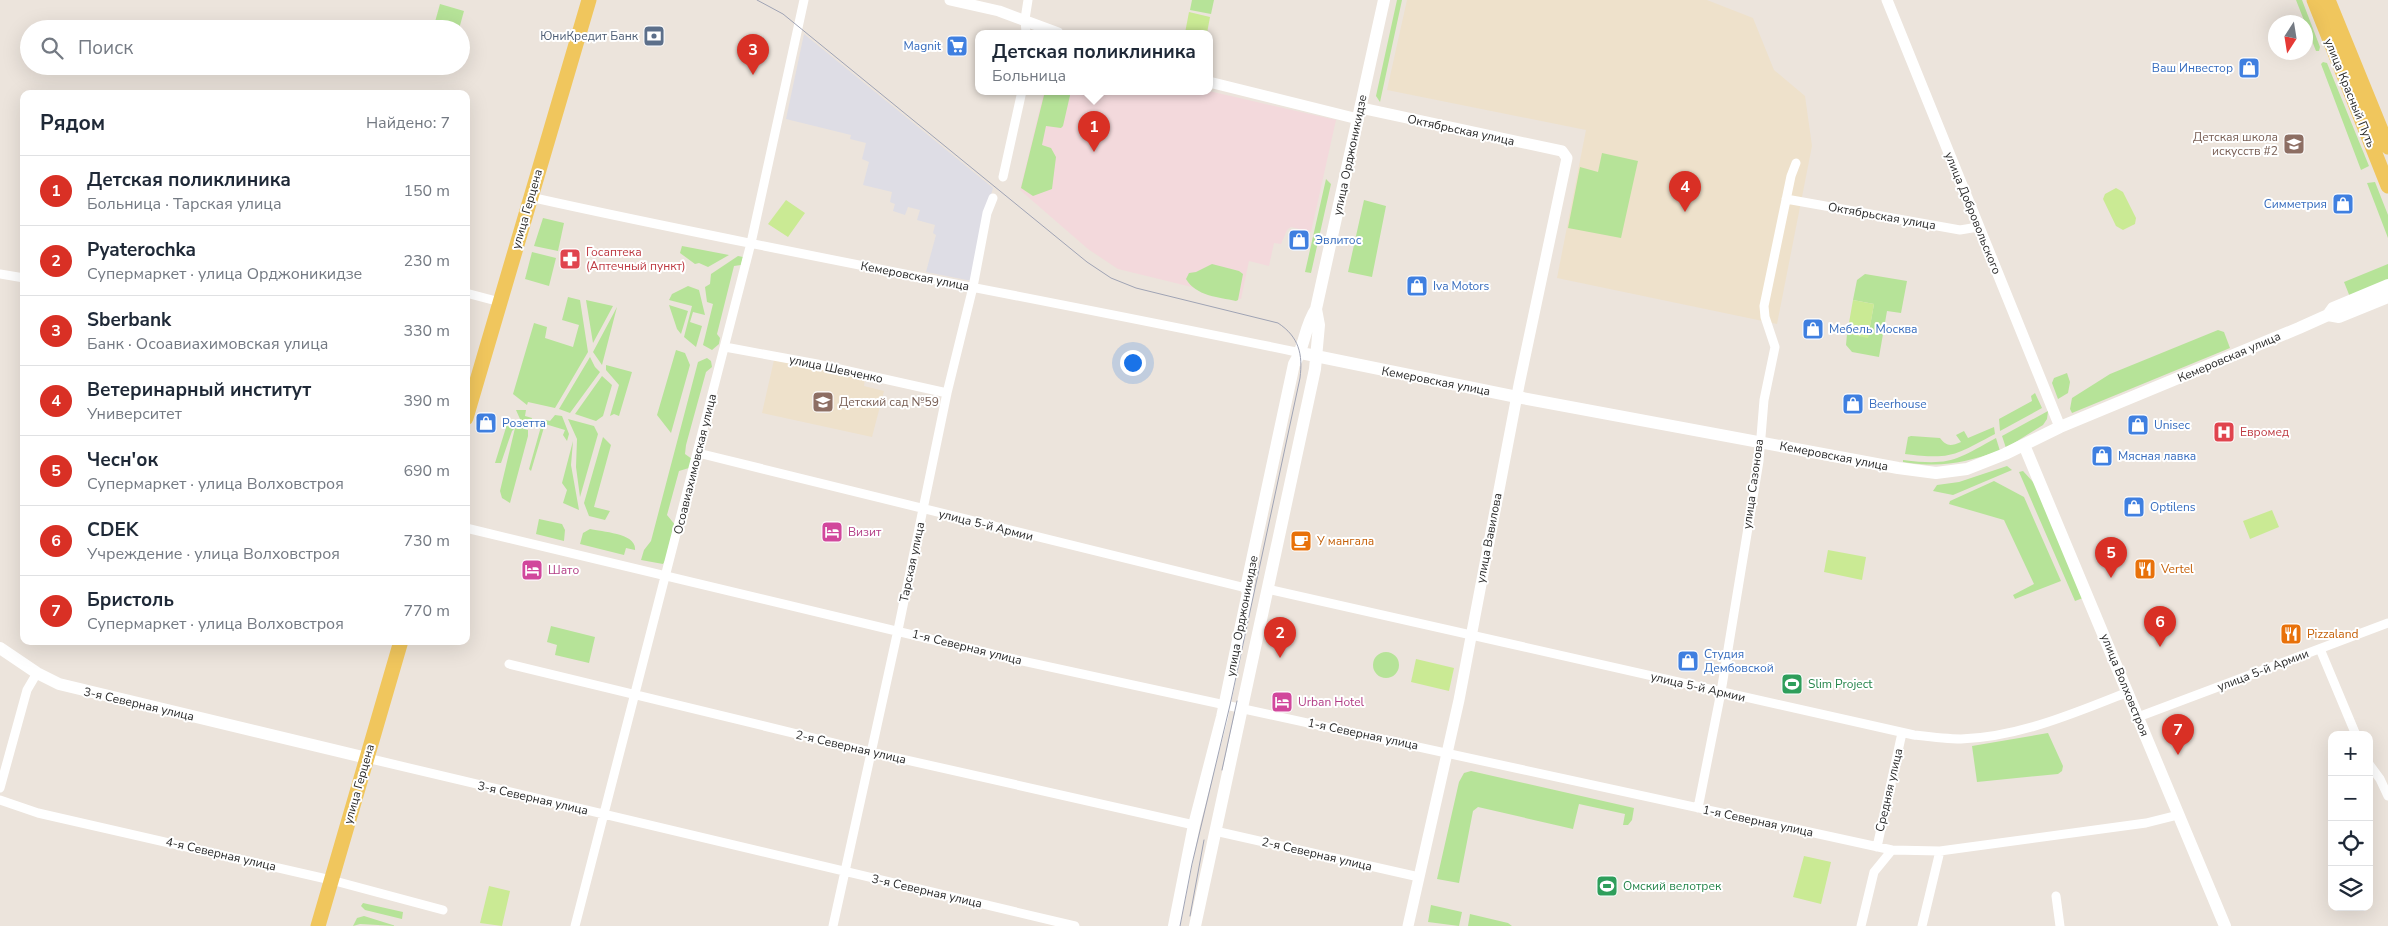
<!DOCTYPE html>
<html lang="ru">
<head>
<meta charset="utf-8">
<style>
	body { margin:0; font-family:"Nunito Sans",sans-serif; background:#f2f2f3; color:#1f2937 }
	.controls { position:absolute; right:15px; bottom:15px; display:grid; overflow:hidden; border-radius:10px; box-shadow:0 5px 20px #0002 }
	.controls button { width:45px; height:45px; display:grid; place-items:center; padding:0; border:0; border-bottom:1px solid #e0e1e3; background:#fff; color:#1f2937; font:25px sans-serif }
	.compass { position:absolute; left:2268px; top:15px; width:45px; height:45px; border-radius:50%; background:#fff; box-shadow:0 5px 20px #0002; rotate:192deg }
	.you { position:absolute; left:1132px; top:362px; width:18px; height:18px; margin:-12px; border:4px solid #fff; border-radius:50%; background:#1a73e8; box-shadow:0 0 0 8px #1a73e833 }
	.badge { display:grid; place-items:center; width:32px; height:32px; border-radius:50%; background:#d93025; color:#fff; font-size:16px; font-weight:700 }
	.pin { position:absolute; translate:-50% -41px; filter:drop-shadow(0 1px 2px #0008) }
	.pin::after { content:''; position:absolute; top:26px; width:18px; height:15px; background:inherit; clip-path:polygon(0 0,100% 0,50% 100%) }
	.popup { position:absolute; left:975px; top:30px; width:238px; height:65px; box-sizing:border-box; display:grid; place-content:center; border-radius:10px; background:#fff; filter:drop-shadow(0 1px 4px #0005); font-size:16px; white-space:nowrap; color:#747a83 }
	.popup b { font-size:19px; color:#1f2937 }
	.popup::after { content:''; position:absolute; left:50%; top:100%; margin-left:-10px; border:10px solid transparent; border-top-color:#fff }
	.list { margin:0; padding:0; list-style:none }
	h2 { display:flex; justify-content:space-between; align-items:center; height:65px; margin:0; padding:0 20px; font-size:21px }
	h2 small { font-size:16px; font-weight:400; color:#747a83 }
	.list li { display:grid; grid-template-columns:32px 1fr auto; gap:15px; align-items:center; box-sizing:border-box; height:70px; padding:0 20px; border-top:1px solid #e0e1e3 }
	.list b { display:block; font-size:19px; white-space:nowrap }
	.list p { margin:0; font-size:16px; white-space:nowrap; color:#747a83 }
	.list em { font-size:16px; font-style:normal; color:#747a83 }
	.icon { flex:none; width:28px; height:28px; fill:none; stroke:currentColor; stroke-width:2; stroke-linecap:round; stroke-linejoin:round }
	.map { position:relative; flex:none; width:2388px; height:926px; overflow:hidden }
	.search { position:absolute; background:#fff; box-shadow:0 5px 20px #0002; left:20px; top:20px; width:450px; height:55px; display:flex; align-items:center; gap:12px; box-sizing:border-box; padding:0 18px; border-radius:28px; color:#747a83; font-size:19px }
	.panel { position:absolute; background:#fff; box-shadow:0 5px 20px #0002; left:20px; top:90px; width:450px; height:555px; border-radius:10px }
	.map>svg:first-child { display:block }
</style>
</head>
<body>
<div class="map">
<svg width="2388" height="926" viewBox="0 0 2388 926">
	<rect width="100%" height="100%" fill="#ece4dc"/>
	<path fill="#dedde5" d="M804,34L993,188L984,219L972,281L926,272L936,235L933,233L935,225L917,220L920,210L908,207L905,215L893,211L895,204L890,202L892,192L863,185L869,162L862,159L866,143L850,139L851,135L786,119Z"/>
	<path fill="#eee1cb" d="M1407,0H1707L1753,18L1774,70L1805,96L1812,146L1777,324L1557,278L1586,130L1387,90Z
		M774,360L865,379L864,386L884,391L872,437L762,413Z"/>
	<path fill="#f3d9dc" d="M1044,91H1209L1336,120L1311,232L1291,227L1287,230L1281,244L1274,243L1269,266L1249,261L1241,299L1118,269L1088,249L1020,190Z"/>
	<path fill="#b6e398" d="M1192,0H1214L1211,14L1190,10Z
		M1397,0H1402L1380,102L1376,96Z
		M2296,0H2302L2320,47L2319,51H2316Z
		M440,4L464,11L459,29H433Z
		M2323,62L2327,63L2369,166L2361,170L2321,64Z
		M1045,91H1071L1063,126L1061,128L1046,126L1042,145L1051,148L1056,157L1052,189L1033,196L1021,188Z
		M1602,153L1638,161L1621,238L1568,228L1580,167L1598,172Z
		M1326,179L1331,184L1311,273L1305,272Z
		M2375,182L2388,215V238L2367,183Z
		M1364,200L1386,206L1372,277L1348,272Z
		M543,218L564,223L558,251L534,246Z
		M682,246L729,255L708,267L699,263L695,264L680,253Z
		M532,252L556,258L549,286L525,279Z
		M738,256L743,257L741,265L734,266L717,334L720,338L719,344L712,350L703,345L713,304L707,302L705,287L710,284L711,274Z
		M1212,264L1239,271L1243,274L1238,300L1236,301C1218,297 1196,296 1186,279L1189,273L1196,272Z
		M2388,264V281L2350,297L2344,282Z
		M1865,274L1907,281L1901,313L1887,311L1879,357L1852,352L1846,345L1847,334L1868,337L1874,304L1853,300L1857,280Z
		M688,286L699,290L705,315L693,312L690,322L702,326L696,347L684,337L692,306L669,300L672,294Z
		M568,297L580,300L588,352L555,408L528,402L527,405L513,394L534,323L547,327L545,338L573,347L579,325L562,320Z
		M586,300L613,306L593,343Z
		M669,305L688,311L681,334L677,329Z
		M617,307L602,365L593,352Z
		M2218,330L2224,332L2230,348L2072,413L2070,409L2072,398L2110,374Z
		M676,350L685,353L690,365L671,433L657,415Z
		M590,357L595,367L600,372L570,413L559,409Z
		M707,358L711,361L712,367L706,372L686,445L685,454L692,459L689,468L679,471L667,515L676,526L666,559L663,564L641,560L644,550L651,541L698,362Z
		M606,365L632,372L619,416L614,414L610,416L619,385L606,370Z
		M2067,373L2070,382L2068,393L2058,399L2052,383L2054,378Z
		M602,376L612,385L603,416L596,421L575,414Z
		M2035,393L2042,408L2000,431L1999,419L2032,401L2031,396Z
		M516,410H526L525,416L532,418L531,422L523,420L521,428L528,430V436L510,503L502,498L500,491L515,428L512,431L501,463H495L508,421L517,423L520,419Z
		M2048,411L2047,419L2043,425L2006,448L2002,436Z
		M555,415L562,416L569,434L567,441L563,435L565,430L545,424L531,471L529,469L542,423L545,420L550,421Z
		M568,419L594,426L598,434L580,497L576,467L577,439Z
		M1994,427L1995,434C1955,455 1952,460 1905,454L1908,437L1911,436L1940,438C1947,447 1951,446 1961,442L1956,435L1964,431L1968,438Z
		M603,437L611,445L594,507L610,511L605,520L589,516L584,503Z
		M1996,438L2000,451C1961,463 1944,468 1903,462V460C1951,466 1956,460 1996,438Z
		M573,441L571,465L579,510L563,503L567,490L562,483Z
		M2007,466L2012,470L1953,495L1933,491L1937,485L1959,482Z
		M2023,471L2035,484L2083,598L2075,601L2019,472Z
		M1994,481L2024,497L2061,581L2015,599L2013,595L2034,584L2004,520L1949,504L1950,501Z
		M539,519L562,524L565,530L564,541L536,534Z
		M590,529C602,532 637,533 635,550L626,548L624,555L580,544L583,533Z
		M551,626L595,637L589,663L555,655L557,645L547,642Z
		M1373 665a13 13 0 1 1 26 0a13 13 0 1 1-26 0Z
		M2048,733L2063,766L2062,771L2058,774L1977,782L1972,746Z
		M1471,771L1634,808L1632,820L1628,825H1623L1625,814L1579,804L1573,829L1478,807L1473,811L1459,883L1437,879L1459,782L1464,773Z
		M363,903L403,912L402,919L365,910L361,906Z
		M1431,905L1462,912L1459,926L1428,922Z
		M1470,914L1508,923L1512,926H1468Z
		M364,916L396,926L360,924L353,926L357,918Z"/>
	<path fill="#caea94" d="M1189,12L1210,17L1207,33H1185Z
		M2116,188L2123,192L2136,218L2135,224L2123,230L2116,226L2103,199L2105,194Z
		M786,200L805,213L788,237L768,224Z
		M1853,300L1874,304L1868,338L1847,334Z
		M2272,510L2279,527L2250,539L2243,521Z
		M1828,550L1866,557L1862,580L1824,572Z
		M1416,659L1454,668L1449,691L1411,682Z
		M1804,856L1831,862L1821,904L1793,897Z
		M489,886L510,891L502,926L480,923Z"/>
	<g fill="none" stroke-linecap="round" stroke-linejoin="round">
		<path stroke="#fff" stroke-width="9" d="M1026,33L1025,19L1028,0
			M1003,177L1022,91
			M530,197C786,254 1045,299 1301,353
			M1786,199L1960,230L1978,227
			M0,274L24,278
			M466,293L500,302
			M725,347L817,364L947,393
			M698,453L1246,588
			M466,528L1009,658L1892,850L1940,851L2146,823L2178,815
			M1267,589L1914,735C1930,737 1945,739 1961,739C2019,737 2075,713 2128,692
			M2320,649L2356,735
			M509,664L871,752L1194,825
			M2138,717L2388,623
			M367,758L1075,926
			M2369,764L2380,779L2388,796
			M0,788L27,690L37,673
			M0,800L38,813L331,880L443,910
			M1698,808L1721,692L1759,461L1764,400L1775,347L1765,317L1764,306L1791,176L1796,163
			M1215,831L1419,877
			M1877,847L1902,733
			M2056,896L2060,926
			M575,926L751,243L804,0
			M833,926L898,630L947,393L973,287L987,213L993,198
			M1861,926L1874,872L1892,850
			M1922,926L1940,851"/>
		<path stroke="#fff" stroke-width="11" d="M950,0L999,11L1058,33
			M1887,0L2060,427
			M1209,82L1358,119
			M1361,108L1562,151L1567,158L1519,385L1459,700L1408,926"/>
		<path stroke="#fff" stroke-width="12" d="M2328,315L2339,317L2388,297
			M1301,353L1517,397L1898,468L1936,473L1967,469L2005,454L2060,427L2299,328L2328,315L2333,308L2388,285
			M2024,445L2225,926
			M0,648L37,673L59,684L367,758
			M1174,926L1194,825L1222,717L1248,592L1246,588L1294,364C1305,347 1304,327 1316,309L1384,0
			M1195,926L1315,369L1319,325L1316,309"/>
		<path stroke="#f0c65d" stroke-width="15" d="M2314,0L2388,186
			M2328,0L2388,147
			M466,418L589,0
			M318,926L401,641"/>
		<path stroke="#9fa3b4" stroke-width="1" d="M757,0L783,14L799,27L1087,262L1111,278L1136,288L1278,323C1299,337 1303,354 1300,378L1230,705L1192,864L1180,926
			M1222,770L1237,701
			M1190,916L1204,840"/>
	</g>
	<defs>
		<g id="bank-square" transform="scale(1.125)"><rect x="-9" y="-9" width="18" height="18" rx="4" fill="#5c6f8a" stroke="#fff"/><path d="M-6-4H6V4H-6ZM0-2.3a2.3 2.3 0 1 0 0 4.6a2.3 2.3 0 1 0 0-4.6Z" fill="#fff"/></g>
		<g id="supermarket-square" transform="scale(1.125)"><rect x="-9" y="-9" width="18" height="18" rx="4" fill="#3f7fe0" stroke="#fff"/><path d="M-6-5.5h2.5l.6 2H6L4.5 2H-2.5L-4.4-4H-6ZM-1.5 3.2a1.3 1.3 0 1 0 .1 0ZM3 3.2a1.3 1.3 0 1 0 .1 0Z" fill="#fff"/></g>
		<g id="shop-square" transform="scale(1.125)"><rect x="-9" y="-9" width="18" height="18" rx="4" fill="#3f7fe0" stroke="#fff"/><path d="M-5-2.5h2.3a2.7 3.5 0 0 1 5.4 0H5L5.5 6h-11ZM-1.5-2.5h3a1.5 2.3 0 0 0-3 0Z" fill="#fff"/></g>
		<g id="school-square" transform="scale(1.125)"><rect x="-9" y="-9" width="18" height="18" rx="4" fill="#8d6e63" stroke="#fff"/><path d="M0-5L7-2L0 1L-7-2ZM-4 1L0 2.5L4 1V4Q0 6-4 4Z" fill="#fff"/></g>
		<g id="pharmacy-square" transform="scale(1.125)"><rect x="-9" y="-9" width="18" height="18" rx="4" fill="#e0444e" stroke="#fff"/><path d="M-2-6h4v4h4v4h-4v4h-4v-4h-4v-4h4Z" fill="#fff"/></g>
		<g id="hospital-square" transform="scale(1.125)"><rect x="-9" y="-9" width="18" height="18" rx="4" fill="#e0444e" stroke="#fff"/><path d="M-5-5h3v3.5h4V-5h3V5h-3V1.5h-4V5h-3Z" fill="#fff"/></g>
		<g id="hotel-square" transform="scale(1.125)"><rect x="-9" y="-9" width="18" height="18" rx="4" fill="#d1479c" stroke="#fff"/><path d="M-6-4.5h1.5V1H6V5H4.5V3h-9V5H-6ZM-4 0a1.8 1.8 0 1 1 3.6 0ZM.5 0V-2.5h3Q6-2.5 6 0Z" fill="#fff"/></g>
		<g id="cafe-square" transform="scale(1.125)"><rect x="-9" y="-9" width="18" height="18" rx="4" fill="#e8710a" stroke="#fff"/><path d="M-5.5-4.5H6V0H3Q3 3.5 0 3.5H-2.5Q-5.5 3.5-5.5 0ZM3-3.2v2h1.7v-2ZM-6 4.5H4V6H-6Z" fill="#fff"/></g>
		<g id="restaurant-square" transform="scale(1.125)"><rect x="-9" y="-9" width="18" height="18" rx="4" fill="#e8710a" stroke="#fff"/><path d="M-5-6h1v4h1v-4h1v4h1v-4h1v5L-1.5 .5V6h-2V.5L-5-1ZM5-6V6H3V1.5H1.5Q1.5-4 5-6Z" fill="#fff"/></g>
		<g id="stadium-square" transform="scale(1.125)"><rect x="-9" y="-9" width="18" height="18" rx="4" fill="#2e9e5b" stroke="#fff"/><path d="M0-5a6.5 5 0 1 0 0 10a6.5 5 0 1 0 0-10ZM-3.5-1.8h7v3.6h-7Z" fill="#fff"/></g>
	</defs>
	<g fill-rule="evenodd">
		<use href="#bank-square" x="654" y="36"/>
		<use href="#supermarket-square" x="957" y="46"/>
		<use href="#shop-square" x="2249" y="68"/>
		<use href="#school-square" x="2294" y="144"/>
		<use href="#shop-square" x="2343" y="204"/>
		<use href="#shop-square" x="1299" y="240"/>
		<use href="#pharmacy-square" x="570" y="259"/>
		<use href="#shop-square" x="1417" y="286"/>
		<use href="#shop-square" x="1813" y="329"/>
		<use href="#school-square" x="823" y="402"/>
		<use href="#shop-square" x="1853" y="404"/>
		<use href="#shop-square" x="486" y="423"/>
		<use href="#shop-square" x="2138" y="425"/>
		<use href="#hospital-square" x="2224" y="432"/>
		<use href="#shop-square" x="2102" y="456"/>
		<use href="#shop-square" x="2134" y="507"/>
		<use href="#hotel-square" x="832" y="532"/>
		<use href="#cafe-square" x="1301" y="541"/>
		<use href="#restaurant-square" x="2145" y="569"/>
		<use href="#hotel-square" x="532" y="570"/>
		<use href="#restaurant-square" x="2291" y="634"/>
		<use href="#shop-square" x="1688" y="661"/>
		<use href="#stadium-square" x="1792" y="684"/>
		<use href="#hotel-square" x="1282" y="702"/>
		<use href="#stadium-square" x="1607" y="886"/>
	</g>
	<g text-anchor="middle" stroke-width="4" stroke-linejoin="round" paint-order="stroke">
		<g font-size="12" fill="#4e5e75" stroke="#fff" text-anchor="end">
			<text x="638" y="40">ЮниКредит Банк</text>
		</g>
		<g font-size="12" fill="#366cbe" stroke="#fff" text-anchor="start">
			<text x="941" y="50" text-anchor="end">Magnit</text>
			<text x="2233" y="72" text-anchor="end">Ваш Инвестор</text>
			<text x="2327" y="208" text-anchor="end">Симметрия</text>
			<text x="1315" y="244">Эвлитос</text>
			<text x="1433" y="290">Iva Motors</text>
			<text x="1829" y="333">Мебель Москва</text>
			<text x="1869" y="408">Beerhouse</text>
			<text x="502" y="427">Розетта</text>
			<text x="2154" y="429">Unisec</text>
			<text x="2118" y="460">Мясная лавка</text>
			<text x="2150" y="511">Optilens</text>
			<text x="1704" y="658">Студия<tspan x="1704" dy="14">Дембовской</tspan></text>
		</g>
		<g font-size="12" fill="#2a2a2a" stroke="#fff">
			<text transform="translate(2350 93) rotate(68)" y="4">улица Красный Путь</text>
			<text transform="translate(1461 130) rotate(12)" y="4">Октябрьская улица</text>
			<text transform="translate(1350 155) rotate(-78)" y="4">улица Орджоникидзе</text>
			<text transform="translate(527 209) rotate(-74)" y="4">улица Герцена</text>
			<text transform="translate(1973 213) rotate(68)" y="4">улица Добровольского</text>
			<text transform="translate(1882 216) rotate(10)" y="4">Октябрьская улица</text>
			<text transform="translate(915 276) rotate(11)" y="4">Кемеровская улица</text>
			<text transform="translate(2229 357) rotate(-23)" y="4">Кемеровская улица</text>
			<text transform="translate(836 369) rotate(12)" y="4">улица Шевченко</text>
			<text transform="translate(1436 381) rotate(11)" y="4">Кемеровская улица</text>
			<text transform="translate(1834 456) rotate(11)" y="4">Кемеровская улица</text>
			<text transform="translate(695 464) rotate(-76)" y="4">Осоавиахимовская улица</text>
			<text transform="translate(1753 484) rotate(-82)" y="4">улица Сазонова</text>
			<text transform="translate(986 525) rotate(14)" y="4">улица 5-й Армии</text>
			<text transform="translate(1489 538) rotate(-79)" y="4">улица Вавилова</text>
			<text transform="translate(912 562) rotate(-78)" y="4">Тарская улица</text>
			<text transform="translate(1242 616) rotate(-79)" y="4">улица Орджоникидзе</text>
			<text transform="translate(967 647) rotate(14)" y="4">1-я Северная улица</text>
			<text transform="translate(2263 670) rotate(-21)" y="4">улица 5-й Армии</text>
			<text transform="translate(2125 685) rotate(68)" y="4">улица Волховстроя</text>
			<text transform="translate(1698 687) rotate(13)" y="4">улица 5-й Армии</text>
			<text transform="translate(139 704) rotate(13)" y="4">3-я Северная улица</text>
			<text transform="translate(1363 734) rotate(12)" y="4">1-я Северная улица</text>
			<text transform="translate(851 747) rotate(13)" y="4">2-я Северная улица</text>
			<text transform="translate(359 784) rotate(-74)" y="4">улица Герцена</text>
			<text transform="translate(1889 790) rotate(-77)" y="4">Средняя улица</text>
			<text transform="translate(533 798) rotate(13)" y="4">3-я Северная улица</text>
			<text transform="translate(1758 821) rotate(12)" y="4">1-я Северная улица</text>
			<text transform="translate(221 854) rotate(13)" y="4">4-я Северная улица</text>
			<text transform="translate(1317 854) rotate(13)" y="4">2-я Северная улица</text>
			<text transform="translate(927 891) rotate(13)" y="4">3-я Северная улица</text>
		</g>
		<g font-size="12" fill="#785e54" stroke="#fff" text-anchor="end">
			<text x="2278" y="141">Детская школа<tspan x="2278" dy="14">искусств #2</tspan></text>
			<text x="839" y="406" text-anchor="start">Детский сад №59</text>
		</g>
		<g font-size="12" fill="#be3a42" stroke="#fff" text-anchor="start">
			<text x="586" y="256">Госаптека<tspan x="586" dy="14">(Аптечный пункт)</tspan></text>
			<text x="2240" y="436">Евромед</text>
		</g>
		<g font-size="12" fill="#b23c85" stroke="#fff" text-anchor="start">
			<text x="848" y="536">Визит</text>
			<text x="548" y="574">Шато</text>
			<text x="1298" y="706">Urban Hotel</text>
		</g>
		<g font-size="12" fill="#c56008" stroke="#fff" text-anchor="start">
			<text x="1317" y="545">У мангала</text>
			<text x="2161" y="573">Vertel</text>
			<text x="2307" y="638">Pizzaland</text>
		</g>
		<g font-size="12" fill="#27864d" stroke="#fff" text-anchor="start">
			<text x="1808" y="688">Slim Project</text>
			<text x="1623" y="890">Омский велотрек</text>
		</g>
	</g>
</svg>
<div class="controls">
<button>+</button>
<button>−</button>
<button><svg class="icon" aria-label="locate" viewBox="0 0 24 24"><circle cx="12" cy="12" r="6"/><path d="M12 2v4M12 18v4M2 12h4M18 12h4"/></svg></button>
<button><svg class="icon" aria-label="layers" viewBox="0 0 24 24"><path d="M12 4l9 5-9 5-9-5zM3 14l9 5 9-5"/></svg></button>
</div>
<svg class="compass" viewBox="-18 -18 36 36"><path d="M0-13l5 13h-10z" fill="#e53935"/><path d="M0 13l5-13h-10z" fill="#747a83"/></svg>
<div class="you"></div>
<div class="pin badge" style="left:1094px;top:152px">1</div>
<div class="popup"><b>Детская поликлиника</b>Больница</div>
<div class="pin badge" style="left:1280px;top:658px">2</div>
<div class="pin badge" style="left:753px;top:75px">3</div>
<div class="pin badge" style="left:1685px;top:212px">4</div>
<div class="pin badge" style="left:2111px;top:578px">5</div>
<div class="pin badge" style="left:2160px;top:647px">6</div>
<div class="pin badge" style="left:2178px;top:755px">7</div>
<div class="search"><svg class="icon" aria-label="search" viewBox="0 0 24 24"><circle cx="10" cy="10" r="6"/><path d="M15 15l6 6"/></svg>Поиск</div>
<section class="panel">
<h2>Рядом<small>Найдено: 7</small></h2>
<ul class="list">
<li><span class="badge">1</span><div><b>Детская поликлиника</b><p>Больница · Тарская улица</p></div><em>150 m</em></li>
<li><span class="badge">2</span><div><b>Pyaterochka</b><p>Супермаркет · улица Орджоникидзе</p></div><em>230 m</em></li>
<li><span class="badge">3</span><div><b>Sberbank</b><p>Банк · Осоавиахимовская улица</p></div><em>330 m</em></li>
<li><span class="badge">4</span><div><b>Ветеринарный институт</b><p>Университет</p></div><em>390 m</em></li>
<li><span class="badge">5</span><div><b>Чесн'ок</b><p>Супермаркет · улица Волховстроя</p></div><em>690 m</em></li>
<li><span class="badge">6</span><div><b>CDEK</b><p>Учреждение · улица Волховстроя</p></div><em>730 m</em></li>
<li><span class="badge">7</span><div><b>Бристоль</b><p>Супермаркет · улица Волховстроя</p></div><em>770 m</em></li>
</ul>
</section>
</div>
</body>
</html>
